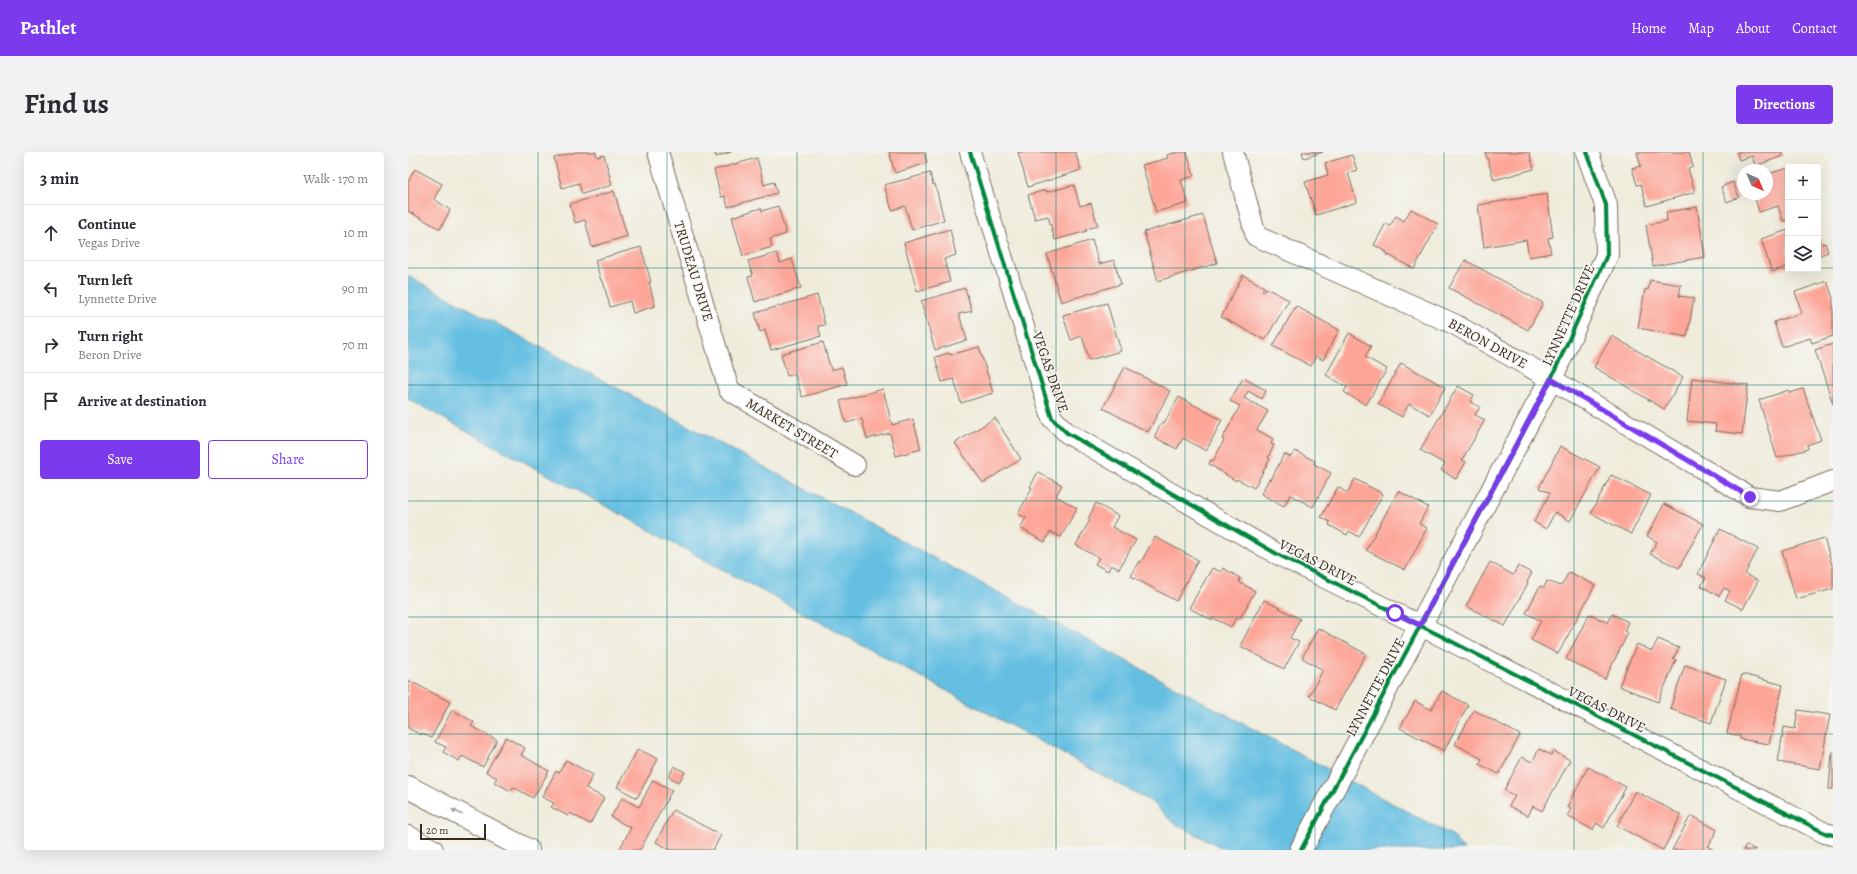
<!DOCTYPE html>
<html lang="en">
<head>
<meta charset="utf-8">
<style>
	body { margin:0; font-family:Alegreya,serif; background:#f2f2f3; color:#2b2b33 }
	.controls { position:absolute; right:12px; top:12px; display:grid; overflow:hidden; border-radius:4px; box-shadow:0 4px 16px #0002 }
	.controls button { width:36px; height:36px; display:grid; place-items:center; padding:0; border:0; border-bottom:1px solid #e1e1e2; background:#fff; color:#2b2b33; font:20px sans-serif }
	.compass { position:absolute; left:1329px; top:12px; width:36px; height:36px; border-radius:50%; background:#fff; box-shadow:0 4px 16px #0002; rotate:136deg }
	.scale { position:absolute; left:12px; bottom:10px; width:66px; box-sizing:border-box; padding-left:4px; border:2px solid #3b2a1e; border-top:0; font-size:11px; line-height:14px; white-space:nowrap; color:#3b2a1e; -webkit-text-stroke:3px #f6f6f2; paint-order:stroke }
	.stop { position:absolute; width:12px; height:12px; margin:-9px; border:3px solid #7c3aed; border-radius:50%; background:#fff }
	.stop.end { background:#7c3aed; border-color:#fff; box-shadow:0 1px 4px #0008 }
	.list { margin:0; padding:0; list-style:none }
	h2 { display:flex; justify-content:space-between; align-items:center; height:52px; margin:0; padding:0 16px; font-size:17px }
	h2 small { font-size:13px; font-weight:400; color:#7c7c81 }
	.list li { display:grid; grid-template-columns:26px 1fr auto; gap:12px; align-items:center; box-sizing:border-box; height:56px; padding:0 16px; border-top:1px solid #e1e1e2 }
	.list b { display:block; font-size:15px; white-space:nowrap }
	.list p { margin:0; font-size:13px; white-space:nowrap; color:#7c7c81 }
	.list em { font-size:13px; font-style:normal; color:#7c7c81 }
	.actions { display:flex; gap:8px; padding:12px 16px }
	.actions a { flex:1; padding:9px 0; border:1px solid #7c3aed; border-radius:4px; text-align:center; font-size:14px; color:#7c3aed }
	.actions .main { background:#7c3aed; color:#fff }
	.icon { flex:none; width:22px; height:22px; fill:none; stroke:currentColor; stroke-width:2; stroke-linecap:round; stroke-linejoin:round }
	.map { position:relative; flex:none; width:1425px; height:698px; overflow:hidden; border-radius:4px }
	header { display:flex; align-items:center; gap:24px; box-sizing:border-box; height:56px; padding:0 20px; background:#7c3aed; color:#fff }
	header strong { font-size:19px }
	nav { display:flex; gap:22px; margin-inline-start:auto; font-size:14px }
	.intro { display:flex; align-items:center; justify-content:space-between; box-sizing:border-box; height:96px; padding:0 24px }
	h1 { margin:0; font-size:28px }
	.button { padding:10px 18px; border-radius:4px; background:#7c3aed; color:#fff; font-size:14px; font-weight:700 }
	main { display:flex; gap:24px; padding:0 24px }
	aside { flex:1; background:#fff; border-radius:4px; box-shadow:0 4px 16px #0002 }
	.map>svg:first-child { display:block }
</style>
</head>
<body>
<header>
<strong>Pathlet</strong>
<nav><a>Home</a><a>Map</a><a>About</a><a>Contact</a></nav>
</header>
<div class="intro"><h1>Find us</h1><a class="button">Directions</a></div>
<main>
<aside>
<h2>3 min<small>Walk · 170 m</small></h2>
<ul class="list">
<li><svg class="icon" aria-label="ahead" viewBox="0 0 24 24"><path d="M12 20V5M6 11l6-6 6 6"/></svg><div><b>Continue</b><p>Vegas Drive</p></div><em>10 m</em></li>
<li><svg class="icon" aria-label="left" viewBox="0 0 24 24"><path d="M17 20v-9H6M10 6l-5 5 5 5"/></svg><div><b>Turn left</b><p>Lynnette Drive</p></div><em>90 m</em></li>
<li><svg class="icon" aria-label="right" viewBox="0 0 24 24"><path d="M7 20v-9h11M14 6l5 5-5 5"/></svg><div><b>Turn right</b><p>Beron Drive</p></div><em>70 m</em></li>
<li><svg class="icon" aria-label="arrive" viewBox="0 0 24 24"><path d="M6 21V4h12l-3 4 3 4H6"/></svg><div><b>Arrive at destination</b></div></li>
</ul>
<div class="actions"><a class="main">Save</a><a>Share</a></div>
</aside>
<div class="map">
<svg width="1425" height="698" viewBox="0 0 1425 698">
	<rect width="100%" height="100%" fill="#f6f6f2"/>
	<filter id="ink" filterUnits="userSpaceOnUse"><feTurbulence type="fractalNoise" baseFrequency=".025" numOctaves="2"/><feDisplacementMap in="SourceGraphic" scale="8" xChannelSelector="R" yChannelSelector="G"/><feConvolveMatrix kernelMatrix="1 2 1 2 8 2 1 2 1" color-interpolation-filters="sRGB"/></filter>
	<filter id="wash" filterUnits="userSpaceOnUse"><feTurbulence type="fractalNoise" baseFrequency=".012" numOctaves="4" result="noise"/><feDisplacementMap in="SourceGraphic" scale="16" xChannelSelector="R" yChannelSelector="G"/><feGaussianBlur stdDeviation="0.9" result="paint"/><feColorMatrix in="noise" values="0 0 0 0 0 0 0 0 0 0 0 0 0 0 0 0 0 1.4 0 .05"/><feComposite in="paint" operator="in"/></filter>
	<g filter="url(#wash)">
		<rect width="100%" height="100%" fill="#efecdb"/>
		<path fill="#65bfe2" stroke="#507480" d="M0,124L1043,683L1056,698H818L764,670L744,650L0,247Z"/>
		<g id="blocks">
			<path fill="#fda597" d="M168,0H188L189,5L196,3L204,33L174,42L171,31L154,36L146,6Z
				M307,0H323L308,5Z
				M481,0H516L519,11L487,21Z
				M610,0H667L673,18L620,35Z
				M770,0H779L786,24L773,28L780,51L748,60L734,13L760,6L759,3Z
				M894,0H915L896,6Z
				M1077,0H1121L1126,17L1086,28Z
				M1229,0H1281L1285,15L1280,16L1287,40L1239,54L1233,32L1229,33L1224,16L1233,14Z
				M1329,0H1374L1375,4L1347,14L1344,4L1331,8Z
				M944,3L949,18L940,21L949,50L908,63L897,30L920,23L917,11Z
				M349,6L356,33L366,30L369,41L320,55L317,44L313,45L306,18Z
				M1380,16V68L1375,69L1370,54L1351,60L1346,42H1359V22Z
				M7,17L34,32L26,47L42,58L32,77L0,59V30Z
				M522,21L525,33L527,32L536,68L504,78L497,54L484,58L476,33Z
				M1325,30L1331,45L1319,50L1313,35Z
				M666,33L672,54L683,51L690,74L678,77L679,79L647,88L640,64L627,67L620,43L638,38L639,40Z
				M206,39L219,84L184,95L177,68L167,71L162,52Z
				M1139,42L1145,85L1140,86L1143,101L1121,105L1118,88L1076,95L1070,53Z
				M370,54L378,82L362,87L364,95L335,104L324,65L353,56L354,59Z
				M1289,55L1297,105L1245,114L1238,73L1259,69L1258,60Z
				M1003,57L1030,72L1006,117L977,101L979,100L966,93L978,71L982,74L988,64L996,69Z
				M795,63L809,111L750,129L736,80Z
				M542,77L548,103L536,107L542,130L509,139L496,91Z
				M1380,78V114L1364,120L1353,87Z
				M1410,82L1414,92L1417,91L1420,100L1410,104Z
				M684,88L691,112L706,108L713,132L653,150L639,102Z
				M233,95L243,130H241L247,154L225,161L222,149L202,155L195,129H193L187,108Z
				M369,101L372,111L384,107L393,136L347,150L340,125L345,124L340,109Z
				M1057,108L1135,151L1120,178L1041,136Z
				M835,123L856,135L854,139L856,140L858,136L881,148L857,188L813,165Z
				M1242,128L1273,133L1271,144L1286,146L1279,185L1230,176L1237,137L1240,138Z
				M1419,129L1425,146V184L1404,191L1402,186L1374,195L1366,170L1394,161L1387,140Z
				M557,136L564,159L551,162L559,188L527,198L513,149Z
				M409,143L417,173L410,174L413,184L363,198L357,178L352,180L347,161Z
				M699,151L713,199L681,208L674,184L663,188L655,163Z
				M888,154L931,178L915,208L908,204L903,214L865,194Z
				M941,181L963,194L957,205L979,217L958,253L936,240L939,235L918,223Z
				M1204,184L1275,225L1256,257L1186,215Z
				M415,190L423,218L434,215L439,232L394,245L387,222L379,224L373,202Z
				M1425,192V252L1407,198Z
				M571,195L585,241L553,251L546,227L534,230L527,205L541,201L542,203Z
				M993,211L1037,235L1022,263L1001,252L994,265L970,252Z
				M717,215L762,239L740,280L695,256Z
				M835,226L858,238L854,247L840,239L836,246L860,259L849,278L865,287L863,292L866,293L860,306L862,307L846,336L829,327L828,329L801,312L803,308L805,309L816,288L814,287L832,254L822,249Z
				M1284,226L1340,233L1334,282L1307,279L1308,272L1279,269Z
				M1050,234L1066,243L1062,250L1072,255L1067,263L1077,268L1054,308L1058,310L1048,327L1033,318L1037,312L1012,298Z
				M475,237L484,273L505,267L513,297L488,304L482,281L459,287L454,267L438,271L432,249Z
				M1395,237L1413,288L1399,293L1400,297L1369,306L1351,248L1381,238L1382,241Z
				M771,245L814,268L798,299L775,286L769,297L746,285L754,270L756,271Z
				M587,266L613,307L575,331L547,291Z
				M1152,294L1192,315L1162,369L1147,360L1138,377L1126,370L1142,341L1131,336Z
				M887,299L907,309L906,312L923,321L905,355L882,343L876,354L853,342L861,327L863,328L876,302L883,305Z
				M630,320L654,333L648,344L669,356L653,385L642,380L637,390L612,376L618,366L610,362L624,336L622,335Z
				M1203,323L1243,343L1223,382L1183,361Z
				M947,327L975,342L951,385L941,379L939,383L921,373L922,370L913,365L930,335L939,341Z
				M990,339L1020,355L1011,372L1019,376L997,418L958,398Z
				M688,351L710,364L704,375L728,388L711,417L703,413L700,419L687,412L691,406L668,393L682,368L680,367Z
				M1256,352L1295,372L1271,416L1242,402L1249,390L1239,384Z
				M1312,377L1350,397L1337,422L1350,429L1335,457L1317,448L1322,439L1316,436L1311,444L1293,434L1298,426L1290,422Z
				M747,385L790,408L768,449L723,424L731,409L733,410Z
				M1416,386L1425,416V437L1388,447L1374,399Z
				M1082,410L1105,423L1110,414L1124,421L1119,430L1120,431L1097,474L1058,454Z
				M804,416L813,420L815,416L832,426L831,430L847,439L831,468L828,466L823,475L805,466L804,468L781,456Z
				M1161,420L1187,433L1150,502L1123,488L1133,469L1118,461L1132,434L1136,436L1139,429L1153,434Z
				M856,448L892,467L882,486L891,490L876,517L832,494Z
				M1181,462L1200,471L1204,462L1220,470L1216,479L1220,481L1197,527L1158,507Z
				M910,476L958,502L927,558L901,544L915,518L894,506Z
				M1250,487L1271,496L1265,507L1268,508L1250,550L1211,534L1229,492L1244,499Z
				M1277,513L1318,527L1303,571L1262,557Z
				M1334,522L1375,533L1361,592L1332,587V584L1319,581Z
				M0,528L42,550L23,586L14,581L13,583L0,576Z
				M1034,539L1060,553L1036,599L992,576L1007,549L1023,558Z
				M44,558L66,570L63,574L89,588L75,615L54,604L51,609L35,600L38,595L27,590Z
				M1066,558L1112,583L1091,622L1071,612L1074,607L1047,592Z
				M1390,558L1422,563L1412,617L1370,610L1376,575L1387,577Z
				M98,585L117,596L113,603L141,619L125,646L105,635L103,639L86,630L89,626L78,620Z
				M230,597L250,607L229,646L209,635Z
				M1131,597L1143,603L1145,599L1162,608L1134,659L1125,654L1120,664L1101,654L1107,644L1096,638L1114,605L1124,610Z
				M1424,600H1425V637H1421Z
				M158,608L185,623L178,636L196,646L182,672L162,661L160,664L143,655L146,651L134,645L148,619L151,621Z
				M266,614L277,620L271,630L261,625Z
				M1180,615L1218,635L1196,676L1188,671L1185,678L1159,664L1163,657L1159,655Z
				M245,628L264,638L232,698H211L223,676L203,665L214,646L231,655Z
				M1227,639L1273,663L1255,698L1209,674Z
				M265,658L313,683L305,698H263L248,690Z
				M1283,663L1309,678L1300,695L1306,698H1264Z
				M1338,693L1348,698H1335Z"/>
		</g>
	</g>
	<g filter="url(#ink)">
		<use href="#blocks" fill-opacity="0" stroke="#7a6e60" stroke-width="1"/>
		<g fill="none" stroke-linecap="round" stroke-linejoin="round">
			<g stroke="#7a6e60" stroke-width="22">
				<path id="minor" d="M250,0L321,238L447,313
					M562,0L644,266L659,281L869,402L1031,483L1417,681L1425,683
					M825,0L848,84L1046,172L1143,227L1342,345L1372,349L1425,329"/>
			</g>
			<g stroke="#7a6e60" stroke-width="24">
				<path id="tertiary" d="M893,698L1143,227L1199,103L1198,53L1179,0"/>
			</g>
			<g stroke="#7a6e60" stroke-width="24">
				<path id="secondary" d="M0,635L120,698
					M0,685L24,698"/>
			</g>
			<use href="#minor" stroke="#fff" stroke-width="20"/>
			<use href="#tertiary" stroke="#fff" stroke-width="22"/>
			<use href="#secondary" stroke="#fff" stroke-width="22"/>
			<g stroke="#f6f6f2" stroke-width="6">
				<path id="cycleway" d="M562,0L644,266L659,281L869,402L1031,483L1417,681L1425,683
					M893,698L1143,227L1199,103L1198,53L1179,0"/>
			</g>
			<use href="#cycleway" stroke="#00873e" stroke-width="4"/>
		</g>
		<defs><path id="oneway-solid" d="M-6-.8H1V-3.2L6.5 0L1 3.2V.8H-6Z"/></defs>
		<use fill="#a79f9a" href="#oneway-solid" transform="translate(49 660) rotate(-153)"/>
	</g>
	<g fill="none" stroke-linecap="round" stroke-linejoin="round" filter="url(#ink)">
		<path stroke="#7c3aed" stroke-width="5" d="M987,461L1012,473L1143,227L1342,345"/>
	</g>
	<path fill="none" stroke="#0f766e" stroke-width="1" stroke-opacity="0.55" d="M130,0V698M259,0V698M389,0V698M518,0V698M648,0V698M777,0V698M907,0V698M1036,0V698M1166,0V698M1295,0V698M0,116H1380M1410,116H1425M0,233H1425M0,349H1425M0,465H1425M0,582H1425"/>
	<g text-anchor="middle" stroke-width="3" stroke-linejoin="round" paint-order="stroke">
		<g font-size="14" fill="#3b2a1e" stroke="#f6f6f2">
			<text transform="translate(286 119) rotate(73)" y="5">TRUDEAU DRIVE</text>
			<text transform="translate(1160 163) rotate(-66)" y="5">LYNNETTE DRIVE</text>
			<text transform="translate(1080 191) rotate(29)" y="5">BERON DRIVE</text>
			<text transform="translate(643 220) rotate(71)" y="5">VEGAS DRIVE</text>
			<text transform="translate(384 276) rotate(31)" y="5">MARKET STREET</text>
			<text transform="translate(910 410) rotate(27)" y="5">VEGAS DRIVE</text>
			<text transform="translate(967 535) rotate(-62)" y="5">LYNNETTE DRIVE</text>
			<text transform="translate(1199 557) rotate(27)" y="5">VEGAS DRIVE</text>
		</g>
	</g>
</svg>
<div class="controls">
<button>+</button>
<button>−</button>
<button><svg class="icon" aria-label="layers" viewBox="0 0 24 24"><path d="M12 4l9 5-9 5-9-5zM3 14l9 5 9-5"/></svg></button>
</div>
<svg class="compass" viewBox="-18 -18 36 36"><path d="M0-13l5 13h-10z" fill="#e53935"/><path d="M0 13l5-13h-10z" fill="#7c7c81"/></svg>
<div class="scale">20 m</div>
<div class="stop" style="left:987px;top:461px"></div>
<div class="stop end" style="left:1342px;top:345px"></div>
</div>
</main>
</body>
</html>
